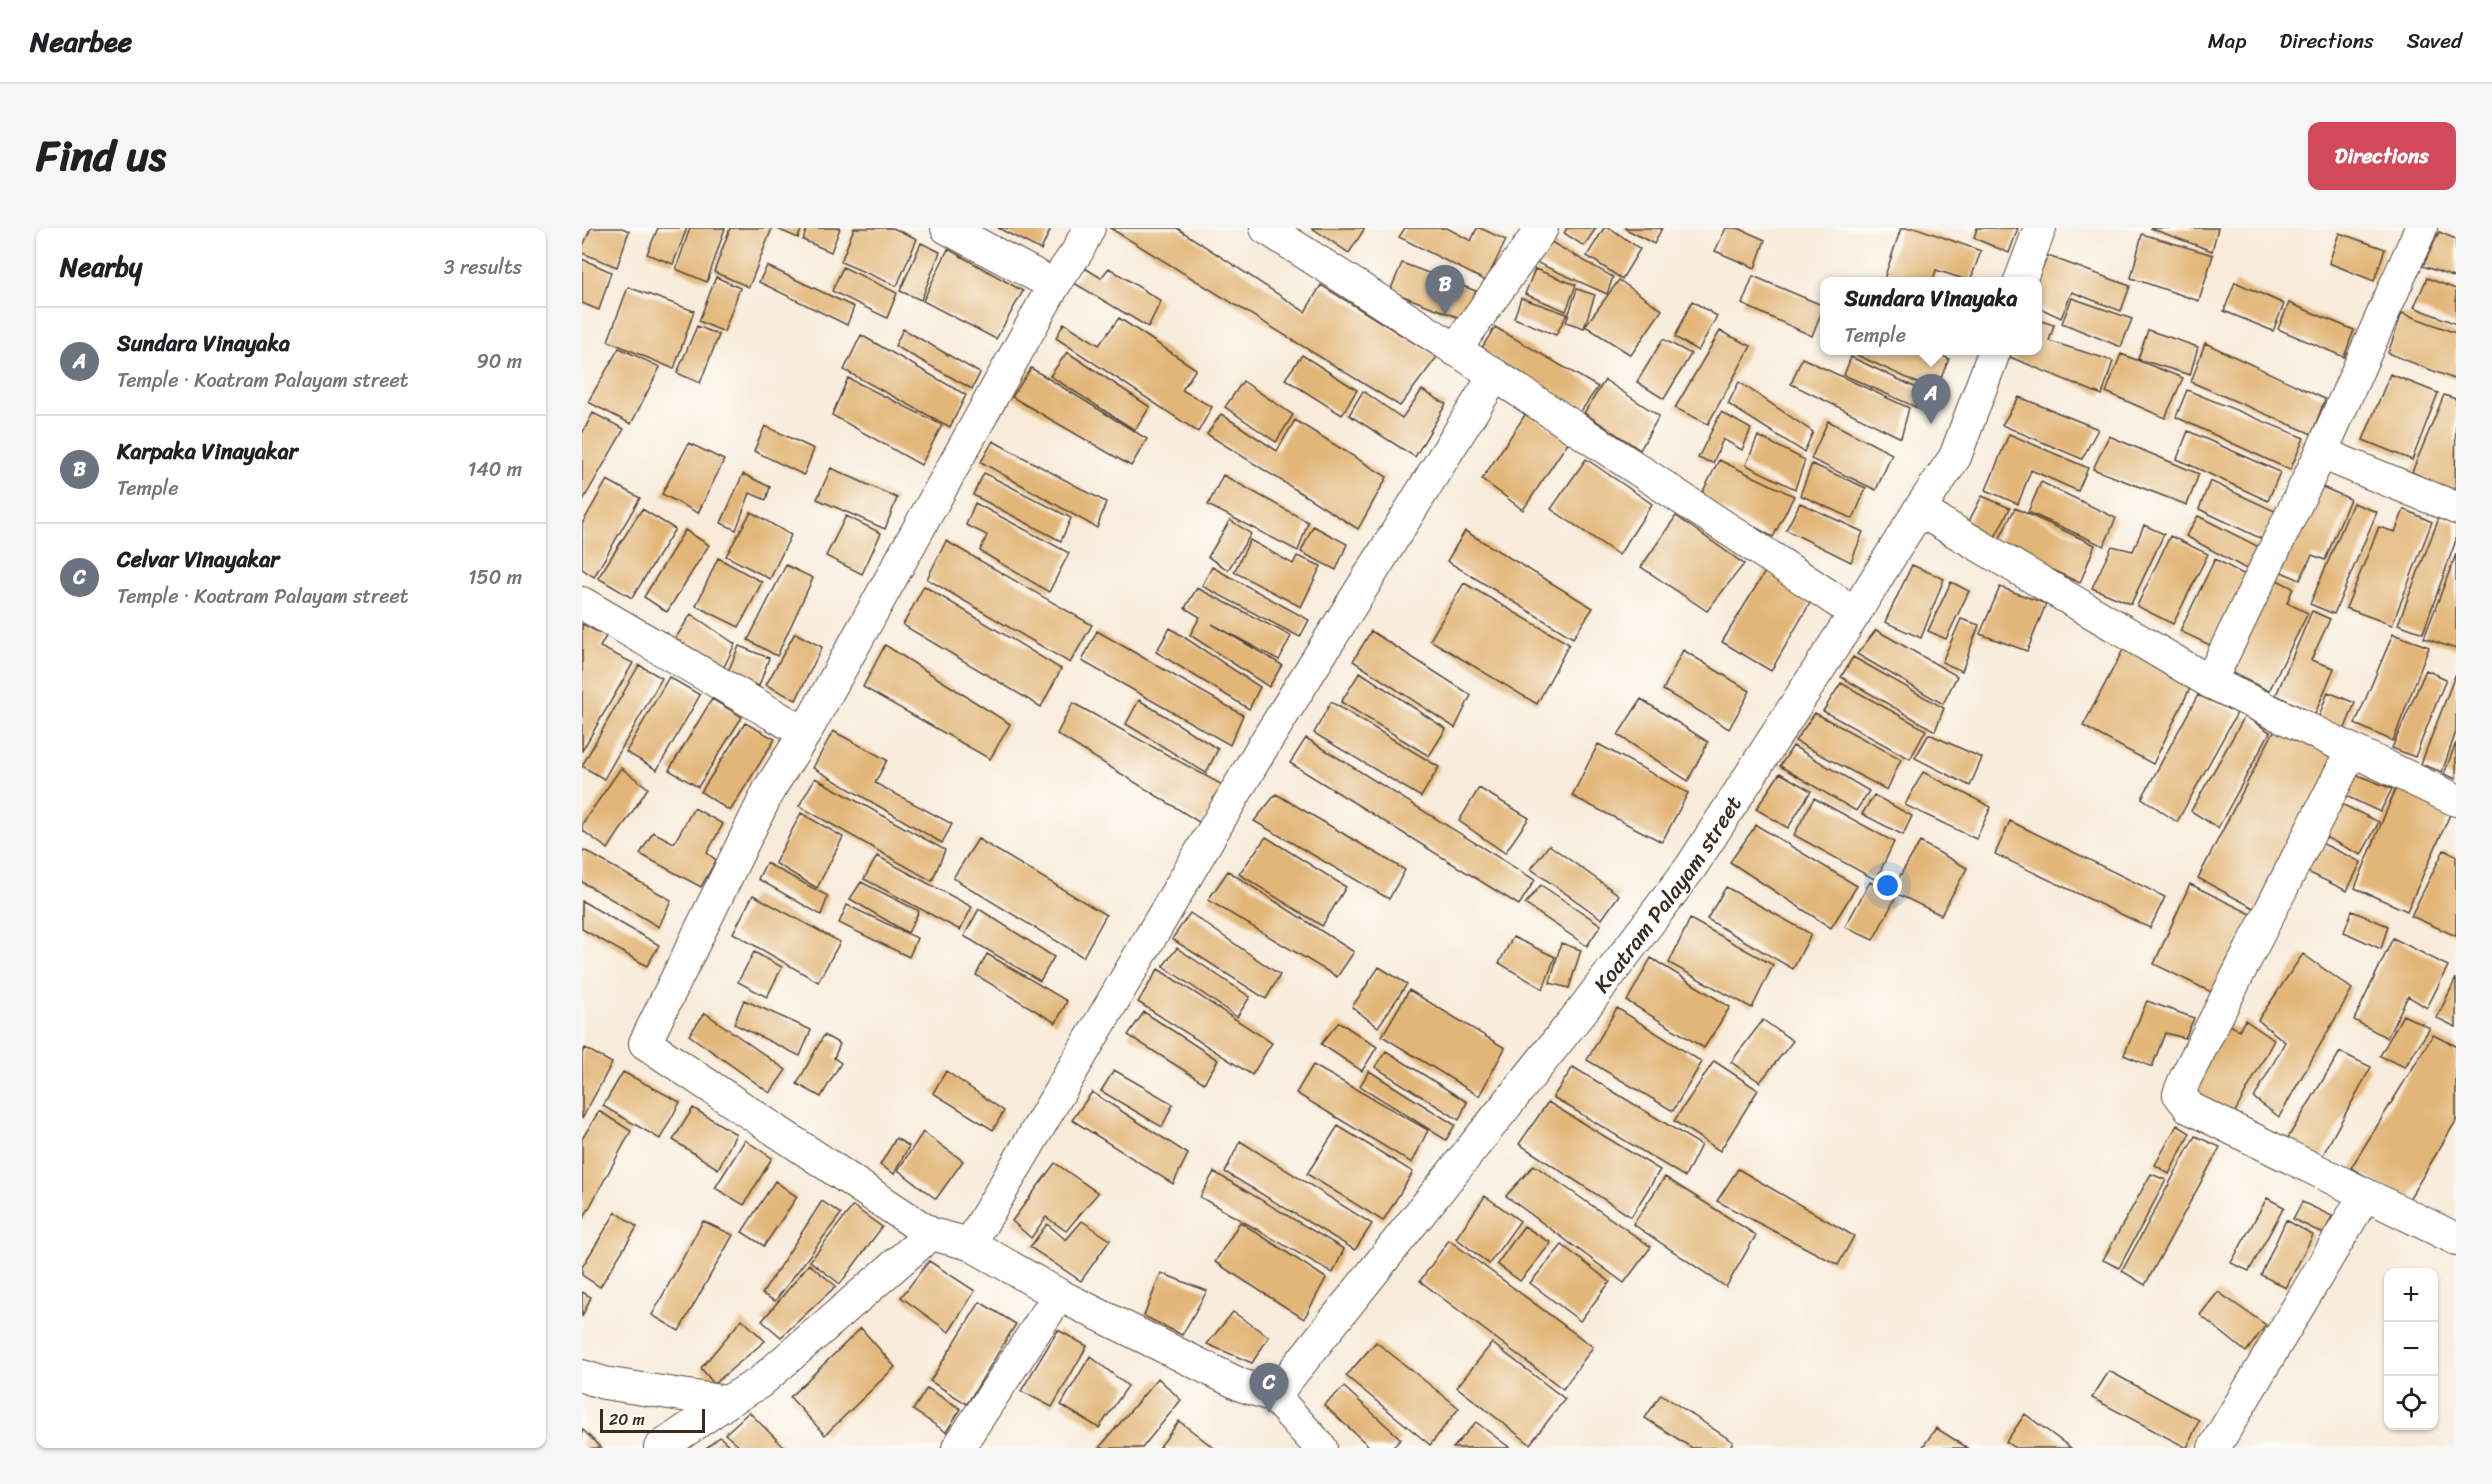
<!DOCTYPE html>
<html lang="en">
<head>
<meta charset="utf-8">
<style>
	body { margin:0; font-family:Sriracha,sans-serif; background:#f6f6f6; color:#202124 }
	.controls { position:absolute; right:18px; bottom:18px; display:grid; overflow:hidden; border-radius:12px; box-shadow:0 2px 4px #0004 }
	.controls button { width:54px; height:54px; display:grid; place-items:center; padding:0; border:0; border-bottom:2px solid #e0e0e0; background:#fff; color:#202124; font:30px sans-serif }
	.scale { position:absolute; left:18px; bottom:15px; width:105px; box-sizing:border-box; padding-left:6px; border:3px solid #3b2a1e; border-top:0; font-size:16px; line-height:21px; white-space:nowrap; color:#3b2a1e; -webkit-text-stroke:4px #fdfcf7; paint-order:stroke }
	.you { position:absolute; left:1306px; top:658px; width:21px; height:21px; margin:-15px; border:4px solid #fff; border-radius:50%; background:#1a73e8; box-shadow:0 0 0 9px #1a73e833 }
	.badge { display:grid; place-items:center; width:39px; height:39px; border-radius:50%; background:#d1495b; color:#fff; font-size:20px; font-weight:700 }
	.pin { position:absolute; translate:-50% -50px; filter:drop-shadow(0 2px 3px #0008) }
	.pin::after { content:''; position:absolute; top:32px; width:21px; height:18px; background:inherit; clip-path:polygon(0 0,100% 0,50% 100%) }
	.popup { position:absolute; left:1238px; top:49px; width:222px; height:78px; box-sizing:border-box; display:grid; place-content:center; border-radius:12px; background:#fff; filter:drop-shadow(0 2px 4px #0005); font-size:20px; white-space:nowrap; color:#757577 }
	.popup b { font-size:22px; color:#202124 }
	.popup::after { content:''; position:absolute; left:50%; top:100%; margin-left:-12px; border:12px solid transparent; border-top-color:#fff }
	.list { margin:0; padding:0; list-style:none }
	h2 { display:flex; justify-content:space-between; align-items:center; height:78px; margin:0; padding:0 24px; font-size:26px }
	h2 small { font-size:20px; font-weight:400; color:#757577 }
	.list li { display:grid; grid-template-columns:39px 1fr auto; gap:18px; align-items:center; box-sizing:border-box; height:108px; padding:0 24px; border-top:2px solid #e0e0e0 }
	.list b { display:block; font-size:22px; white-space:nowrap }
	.list p { margin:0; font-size:20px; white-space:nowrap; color:#757577 }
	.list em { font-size:20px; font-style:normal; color:#757577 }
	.icon { flex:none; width:33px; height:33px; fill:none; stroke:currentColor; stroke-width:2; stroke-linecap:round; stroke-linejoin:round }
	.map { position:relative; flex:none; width:1874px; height:1220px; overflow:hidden; border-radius:12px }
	header { display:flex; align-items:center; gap:36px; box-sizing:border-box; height:84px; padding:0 30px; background:#fff; border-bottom:2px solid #e0e0e0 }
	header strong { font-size:28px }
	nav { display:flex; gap:33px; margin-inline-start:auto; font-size:21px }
	.intro { display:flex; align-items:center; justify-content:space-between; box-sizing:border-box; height:144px; padding:0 36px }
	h1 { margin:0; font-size:42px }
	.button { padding:15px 27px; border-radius:12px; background:#d1495b; color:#fff; font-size:21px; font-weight:700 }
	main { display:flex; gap:36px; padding:0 36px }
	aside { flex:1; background:#fff; border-radius:12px; box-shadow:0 2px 4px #0004 }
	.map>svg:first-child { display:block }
</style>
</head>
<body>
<header>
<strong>Nearbee</strong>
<nav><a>Map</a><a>Directions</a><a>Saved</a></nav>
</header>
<div class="intro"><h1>Find us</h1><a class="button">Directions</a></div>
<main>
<aside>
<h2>Nearby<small>3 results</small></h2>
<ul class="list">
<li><span class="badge" style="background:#6b7280">A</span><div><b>Sundara Vinayaka</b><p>Temple · Koatram Palayam street</p></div><em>90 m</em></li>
<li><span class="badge" style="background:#6b7280">B</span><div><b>Karpaka Vinayakar</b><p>Temple</p></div><em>140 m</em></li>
<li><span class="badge" style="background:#6b7280">C</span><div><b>Celvar Vinayakar</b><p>Temple · Koatram Palayam street</p></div><em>150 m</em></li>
</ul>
</aside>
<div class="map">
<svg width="1874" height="1220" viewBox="0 0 1874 1220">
	<rect width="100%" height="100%" fill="#fdfcf7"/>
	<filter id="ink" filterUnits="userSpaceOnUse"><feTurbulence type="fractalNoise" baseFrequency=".0167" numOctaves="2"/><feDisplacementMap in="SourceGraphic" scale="12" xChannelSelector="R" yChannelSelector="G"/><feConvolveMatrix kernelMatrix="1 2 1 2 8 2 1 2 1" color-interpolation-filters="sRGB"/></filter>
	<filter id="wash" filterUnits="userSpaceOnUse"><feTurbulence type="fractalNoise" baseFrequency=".008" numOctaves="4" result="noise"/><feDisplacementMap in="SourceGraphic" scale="24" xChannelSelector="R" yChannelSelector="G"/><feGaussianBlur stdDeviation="1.35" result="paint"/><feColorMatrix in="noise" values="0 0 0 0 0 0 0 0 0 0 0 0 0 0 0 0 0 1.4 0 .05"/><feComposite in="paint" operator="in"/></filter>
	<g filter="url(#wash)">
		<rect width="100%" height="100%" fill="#f8ebda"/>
		<g id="blocks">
			<path fill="#e2b678" d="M9,0H40L47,3L35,39L0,25V20Z
				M76,0H105L91,36L65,26Z
				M108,0H143L125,54L94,41Z
				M148,0H190L167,59L132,44Z
				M193,0H220L216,10Z
				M225,0H258L249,24L221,12Z
				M272,0H311L335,11L315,58L259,34Z
				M416,0H469L459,22Z
				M528,0H595L723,84L739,57L855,129L818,178Z
				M730,0H783L767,25Z
				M823,0H865L889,13L895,0H898L924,12L904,53L817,9Z
				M985,0H1014L1002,18L982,5Z
				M1022,0H1028L1058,21L1040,51L1005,28Z
				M1042,0H1080L1072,16Z
				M1144,0H1156L1183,12L1173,40L1133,23Z
				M1319,0H1335L1399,23L1388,53L1354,42L1351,53H1307L1302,51Z
				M1395,0H1436L1427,25L1392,10Z
				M1568,0H1636L1630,23Z
				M1857,4L1874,11V50L1841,38Z
				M1757,5L1803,21L1792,53L1747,35Z
				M1560,6L1631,27L1617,73L1549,50Z
				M962,10L1031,49L1025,66L951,33Z
				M339,15L358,24L339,72L318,63Z
				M366,21L441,63L414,111L341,73Z
				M1466,28L1548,58L1539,83L1490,64L1479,90L1456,79L1454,53Z
				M0,31L29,44L17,82L0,75Z
				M820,35L894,63L883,92L808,63Z
				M185,38L272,79L265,97L177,54Z
				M261,39L315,65L305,90L250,63Z
				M503,40L519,50L527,40L579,73L566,99L492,55Z
				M953,41L994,57L984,83L943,66Z
				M1171,48L1242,78L1230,108L1160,76Z
				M134,49L158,60L142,104L117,93Z
				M1845,50L1874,61V96L1832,79Z
				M1037,52L1080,82L1049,127L1003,98Z
				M1653,54L1702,76L1691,103L1642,83Z
				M46,59L112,83L92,141L26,113Z
				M995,61L1013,67L1002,100L984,94Z
				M939,70L985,86L974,107L932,90Z
				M1490,70L1550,91L1539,119L1480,95Z
				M1110,73L1135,88L1116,123L1093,109Z
				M1707,75L1772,102L1762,129L1696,101Z
				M1820,85L1874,105V152L1806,125Z
				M537,90L614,141L600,162L630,179L616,204L474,110L482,95L517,117Z
				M1456,92L1472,97L1467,113L1531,133L1520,167L1428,129L1431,122H1456Z
				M115,98L137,107L118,155L95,145Z
				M913,99L1016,159L997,186L899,121Z
				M321,101L398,145L390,161L313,118Z
				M1566,102L1616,119L1608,147L1556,131Z
				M1138,103L1169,118L1126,196L1093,180Z
				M279,107L384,167L368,199L262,142Z
				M1081,111L1109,126L1082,171L1055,154Z
				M1623,115L1743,171L1730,206L1609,154Z
				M37,120L78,139L49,196L6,174Z
				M1264,122H1349L1367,131L1353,163Z
				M485,124L568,179L553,202L468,148Z
				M1539,126L1601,150L1583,190L1524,164Z
				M720,127L775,162L760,187L703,151Z
				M1269,129L1343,164L1338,181L1262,147Z
				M1220,130L1327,180L1319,210L1209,156Z
				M449,140L565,211L549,238L430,169Z
				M1808,146L1856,165L1830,232L1781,212Z
				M266,150L360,197L339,237L250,187Z
				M1023,152L1077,188L1058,222L1002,185Z
				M661,153L711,187L694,214L643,179Z
				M1157,154L1231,204L1222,224L1146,176Z
				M840,162L864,176L833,229L767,187L781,163L820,190Z
				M1605,162L1722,210L1708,242L1594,189Z
				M1862,167L1874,171L1873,264L1830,244Z
				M1437,169L1516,201L1500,231L1420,197Z
				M945,184L987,213L941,282L900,251Z
				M1139,184L1169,201L1160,222L1141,211L1131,235L1116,230Z
				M11,185L42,201L0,274V206Z
				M639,186L695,223L713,192L805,249L776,301L625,206Z
				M1246,193L1310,226L1294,262L1229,231Z
				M183,198L232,221L222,247L172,223Z
				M1606,203L1698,244L1686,273L1595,231Z
				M1427,206L1506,240L1496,263L1449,242L1436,276L1404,262Z
				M1176,208L1223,232L1213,261L1164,237Z
				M1527,208L1617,246L1605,277L1511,241Z
				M411,213L524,274L515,300L399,234Z
				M107,215L142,232L116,285L80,266Z
				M1004,231L1070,276L1037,327L969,281Z
				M1137,232L1212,268L1191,309L1118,269Z
				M1230,236L1284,260L1271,291L1218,267Z
				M249,240L315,270L303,301L235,271Z
				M402,245L489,290L479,313L391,267Z
				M161,246L188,259L184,272L168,265L154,302L139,295Z
				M641,247L726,294L716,323L626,277Z
				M25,252L58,270L12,349L0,341V296Z
				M1628,253L1697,285L1684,313L1617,281Z
				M1459,254L1534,290L1522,318L1446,284Z
				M1736,257L1768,271L1743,332L1730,327L1718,352L1695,342Z
				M1400,268L1428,280L1409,317L1383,301Z
				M393,275L487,325L467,364L398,323L405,307L384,297Z
				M1218,275L1281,304L1269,334L1204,302Z
				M1771,275L1795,284L1752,386L1728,376Z
				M1433,280L1513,317L1498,355L1415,316Z
				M60,281L93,301L50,370L16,350Z
				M1822,281L1850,294L1810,397L1764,380L1797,299L1813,304Z
				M169,284L209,307L188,351L144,328Z
				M264,288L299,305L280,346L244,328Z
				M1094,288L1162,336L1125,383L1059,339Z
				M1616,288L1679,320L1668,343L1604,308Z
				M1857,290L1874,295V312L1841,405L1816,396Z
				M648,292L669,306L646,342L626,329Z
				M1562,297L1582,306L1549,376L1510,360L1530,318L1551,323Z
				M731,298L765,316L754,342L719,324Z
				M103,302L127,317L85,384L62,369Z
				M883,303L1011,380L991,410L865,333Z
				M1588,308L1626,326L1591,396L1555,378Z
				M668,312L711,336L715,328L739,338L719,379L652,344Z
				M364,313L510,397L488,435L345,351Z
				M1874,326V421L1842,410Z
				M136,330L180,354L157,399L114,378Z
				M1633,331L1665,348L1630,418L1598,403Z
				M204,337L231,350L195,428L166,412Z
				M1330,337L1362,351L1339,410L1303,394Z
				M630,339L727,392L718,409L620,358Z
				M1184,342L1228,375L1189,443L1140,414Z
				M1687,348L1711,360L1705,375L1726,385L1687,463L1640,440Z
				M1369,354L1387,363L1364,411L1346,403Z
				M882,355L987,416L955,476L848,412Z
				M342,358L479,441L459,479L321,397Z
				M1418,359L1464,376L1445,423L1398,406Z
				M615,360L709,408L697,432L630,396L700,437L687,459L608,407L618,389L603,380Z
				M1730,383L1748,391L1729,432L1752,440L1733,486L1694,467Z
				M109,386L153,416L141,441L93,411Z
				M1379,391L1397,397L1380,443L1360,434Z
				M0,396L24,408L18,419L51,435L0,523Z
				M588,400L678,459L667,481L574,424Z
				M1294,402L1375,448L1361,476L1275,426Z
				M515,403L661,487L648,517L500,433Z
				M789,403L889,467L873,500L771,433Z
				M213,405L240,419L214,472L184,457Z
				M1811,406L1847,419L1811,513L1773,496Z
				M303,417L428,496L408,531L281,459Z
				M157,418L187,430L177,458L145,446Z
				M1543,418L1611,454L1571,536L1501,498Z
				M1101,422L1168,463L1147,501L1081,462Z
				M1271,429L1362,480L1353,503L1259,449Z
				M57,437L80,450L22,551L0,538Z
				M1844,442L1864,451L1833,529L1810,520Z
				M778,444L864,501L847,528L759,474Z
				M1874,445V504L1860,544L1839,536Z
				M87,449L118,467L75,542L44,524Z
				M1259,455L1344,502L1328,531L1241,483Z
				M1746,464L1773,475L1762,503L1736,491Z
				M1616,467L1655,485L1595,594L1560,570Z
				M130,471L160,489L116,559L87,542Z
				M1059,471L1126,514L1106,553L1036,507Z
				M557,472L636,521L624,545L544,496Z
				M749,474L857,539L839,569L732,505Z
				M491,475L644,559L620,596L475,506Z
				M1233,485L1319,531L1305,562L1213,513Z
				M1663,488L1688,504L1636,600L1609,583Z
				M163,495L193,511L148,583L119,564Z
				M1694,499L1756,527L1679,684L1616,650Z
				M251,503L305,532L293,555L370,596L360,615L231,540Z
				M1347,506L1400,530L1388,558L1333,530Z
				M724,510L953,652L937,677L708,535Z
				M1874,515V551L1862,546Z
				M1016,516L1106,565L1080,614L990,568Z
				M1211,518L1287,563L1274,583L1198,538Z
				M39,540L66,560L26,621L0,602V596Z
				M1759,540L1810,561L1798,584L1749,561Z
				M1341,544L1409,579L1394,611L1323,577Z
				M1198,545L1229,563L1206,600L1174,581Z
				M233,550L363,622L350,653L217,578Z
				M1815,557L1870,582L1825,683L1773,660Z
				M897,560L947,590L923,625L877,593Z
				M694,566L823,642L807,671L672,593Z
				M1292,567L1330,588L1321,607L1280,586Z
				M1745,569L1797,594L1779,627L1729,602Z
				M1232,570L1312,614L1294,652L1212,607Z
				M112,580L141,596L125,625L134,632L119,659L58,626L71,604L92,615Z
				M219,585L261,609L235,660L193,635Z
				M1428,593L1583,669L1568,700L1413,626Z
				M1174,597L1275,658L1249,700L1148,634Z
				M684,609L764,659L740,698L657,646Z
				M1727,609L1779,634L1765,663L1713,638Z
				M396,611L524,687L501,729L371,650Z
				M1338,614L1385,640L1359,687L1309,663Z
				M967,617L1037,667L1020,691L949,641Z
				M2,622L89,672L77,699L0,654V626Z
				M1862,622L1874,628V708L1829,688Z
				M295,628L390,679L378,702L282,651Z
				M184,635L246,668L239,687L176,651Z
				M646,643L772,724L755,749L626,672Z
				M279,654L337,683L326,705L268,671Z
				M1288,654L1314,669L1291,712L1263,699Z
				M1608,656L1669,686L1635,767L1572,736Z
				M959,657L1019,697L1005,718L943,676Z
				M1144,659L1229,706L1211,741L1125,691Z
				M171,667L258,714L236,754L151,705Z
				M0,673L77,717L65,738L0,701Z
				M265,677L335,710L327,729L257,695Z
				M397,681L472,729L458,753L382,708Z
				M1770,683L1806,698L1799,721L1762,704Z
				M608,685L698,747L684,771L590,711Z
				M1108,691L1191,737L1170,780L1087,735Z
				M931,709L973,729L961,761L917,735Z
				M1811,710L1866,738L1845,780L1826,768L1805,810L1772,792Z
				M979,715L999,722L987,760L968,755Z
				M595,720L668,769L655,789L581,738Z
				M172,724L200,739L185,769L156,754Z
				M405,726L485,773L474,795L394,747Z
				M1721,726L1770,761L1697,889L1672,870L1703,814L1676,792Z
				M1069,730L1148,779L1122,820L1045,773Z
				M797,739L825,756L796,799L770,779Z
				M576,741L690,815L670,847L556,774Z
				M1874,750V799L1855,790Z
				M827,762L923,820L897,868L800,808Z
				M162,772L229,802L218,828L152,796Z
				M1565,773L1612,790L1603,810L1583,805L1570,839L1542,827Z
				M1035,780L1120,834L1091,883L1005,832Z
				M562,784L636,832L622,855L546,807Z
				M123,785L204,842L188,865L107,807Z
				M1821,787L1848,800L1823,839L1798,828Z
				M1636,791L1657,802L1663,792L1692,812L1648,893L1595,864Z
				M1181,792L1211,813L1178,854L1149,834Z
				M757,794L795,819L780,843L739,816Z
				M242,807L258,816L252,830L259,835L239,869L215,856Z
				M1851,807L1874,818V893L1826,973L1769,940Z
				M3,820L30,835L0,891V825Z
				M804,823L885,874L877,892L793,839Z
				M1758,824L1789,839L1733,941L1699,921Z
				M1132,833L1176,862L1138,923L1092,893Z
				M731,837L846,902L830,935L714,865Z
				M991,839L1119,917L1103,949L971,869Z
				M532,842L591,876L580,899L519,863Z
				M364,843L422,883L411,902L351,865Z
				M787,843L873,897L864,912L778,858Z
				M41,844L98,874L78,911L21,878Z
				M510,864L606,926L591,956L490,892Z
				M966,874L1078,942L1049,989L937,916Z
				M111,880L154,906L136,941L91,912Z
				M17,883L49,903L0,993V911Z
				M1595,897L1608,905L1587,946L1573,937Z
				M756,898L831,944L801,993L725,946Z
				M341,904L381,933L354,971L316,942Z
				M1613,908L1638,919L1563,1057L1540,1043Z
				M314,910L327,918L312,946L298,937Z
				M163,912L190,930L162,977L133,960Z
				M658,913L790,996L773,1022L643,944Z
				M473,935L516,965L484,1003L464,989L449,1010L430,993Z
				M952,937L1069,1019L1042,1055L924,968Z
				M1156,941L1272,1008L1256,1037L1135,973Z
				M632,944L762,1021L751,1045L618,969Z
				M1569,946L1584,952L1537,1040L1521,1032Z
				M1083,949L1174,1007L1144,1059L1051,996Z
				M193,953L215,969L182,1018L160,1004Z
				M903,968L938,993L907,1036L874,1010Z
				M1685,970L1702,979L1667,1043L1649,1035Z
				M240,973L259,986L193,1073L180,1066Z
				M1720,974L1750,988L1742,1006L1711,991Z
				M271,978L300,999L258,1056L228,1033Z
				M34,984L55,999L18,1059L0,1047V1039Z
				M1704,992L1731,1007L1704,1060L1679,1047Z
				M121,993L151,1007L97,1103L70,1087Z
				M500,993L528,1012L499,1053L448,1019L465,996L484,1012Z
				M658,994L744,1050L722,1091L633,1034Z
				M942,998L969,1015L938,1053L915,1036Z
				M867,1012L1011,1119L981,1161L838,1053Z
				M980,1017L1028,1054L998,1093L948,1055Z
				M347,1033L393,1063L367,1104L319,1069Z
				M227,1036L254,1058L199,1109L180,1093Z
				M579,1045L625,1063L600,1107L562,1088Z
				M0,1064L9,1069L0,1089Z
				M1636,1064L1684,1097L1664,1124L1618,1087Z
				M398,1074L434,1096L385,1176L348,1153Z
				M651,1084L687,1109L670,1135L625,1116Z
				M160,1091L183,1113L132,1156L119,1140Z
				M279,1100L313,1139L243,1207L208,1169Z
				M476,1102L505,1118L470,1179L439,1163Z
				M794,1114L877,1180L848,1217L764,1148Z
				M910,1115L983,1171L948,1216L875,1159Z
				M508,1128L546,1158L517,1200L479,1177Z
				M1527,1143L1617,1192L1605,1220L1510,1170Z
				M576,1150L599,1172L560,1220H517Z
				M762,1159L819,1211L810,1220H789L742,1177Z
				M345,1160L379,1181L364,1204L331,1182Z
				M1079,1166L1151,1214L1147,1220H1110L1063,1190Z
				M167,1184L203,1220H159L143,1206Z
				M1443,1186L1489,1220H1433L1424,1214Z
				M597,1193L632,1220H577Z
				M894,1194L928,1220H871Z
				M1354,1200L1386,1220H1340Z
				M0,1201L19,1220H0Z
				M138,1209L150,1220H124Z"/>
		</g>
	</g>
	<g filter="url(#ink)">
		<use href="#blocks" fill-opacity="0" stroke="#57473a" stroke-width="1.5"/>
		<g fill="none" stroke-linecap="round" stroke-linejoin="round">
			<g stroke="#57473a" stroke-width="34">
				<g id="street">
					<path d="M365,0L472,57"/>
					<path d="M507,0L495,24L472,57L223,505L188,560L63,815L349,1006L388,1016L477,1067L659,1157L692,1168L739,1220"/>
					<path d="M1438,53L1458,0"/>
					<path d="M873,122L960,0"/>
					<path d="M913,147L1273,385"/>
					<path d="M1739,225L1874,280"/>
					<path d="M1337,282L1628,454L1874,572"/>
					<path d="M0,375L223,505"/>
					<path d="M1628,454L1739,225L1839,0"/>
					<path d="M1770,522L1603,851L1597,866L1608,880L1874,1011"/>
					<path d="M388,1016L678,523L913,147L684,0"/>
					<path d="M0,1148L22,1155L145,1174"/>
					<path id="s1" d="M692,1168L1002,780L1109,639L1273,385L1337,282L1373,229L1413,122"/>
					<path d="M78,1220L145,1174L177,1155L349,1006"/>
					<path d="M376,1220L477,1067"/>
					<path d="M1632,1220L1783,967"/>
				</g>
			</g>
			<use href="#street" stroke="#fff" stroke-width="32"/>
		</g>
	</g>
	<g text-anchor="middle" stroke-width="4.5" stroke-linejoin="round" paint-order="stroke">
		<g font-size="22" fill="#3b2a1e" stroke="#fdfcf7">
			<text dy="8" stroke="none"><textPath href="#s1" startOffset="638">Koatram Palayam street</textPath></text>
		</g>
	</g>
</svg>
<div class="controls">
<button>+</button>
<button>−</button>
<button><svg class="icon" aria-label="locate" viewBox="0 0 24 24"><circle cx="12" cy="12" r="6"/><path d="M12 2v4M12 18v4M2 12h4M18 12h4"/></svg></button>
</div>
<div class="scale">20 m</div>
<div class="you"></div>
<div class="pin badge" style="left:1349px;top:196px;background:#6b7280">A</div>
<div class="popup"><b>Sundara Vinayaka</b>Temple</div>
<div class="pin badge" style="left:863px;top:87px;background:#6b7280">B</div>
<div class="pin badge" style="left:687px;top:1185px;background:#6b7280">C</div>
</div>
</main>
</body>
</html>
